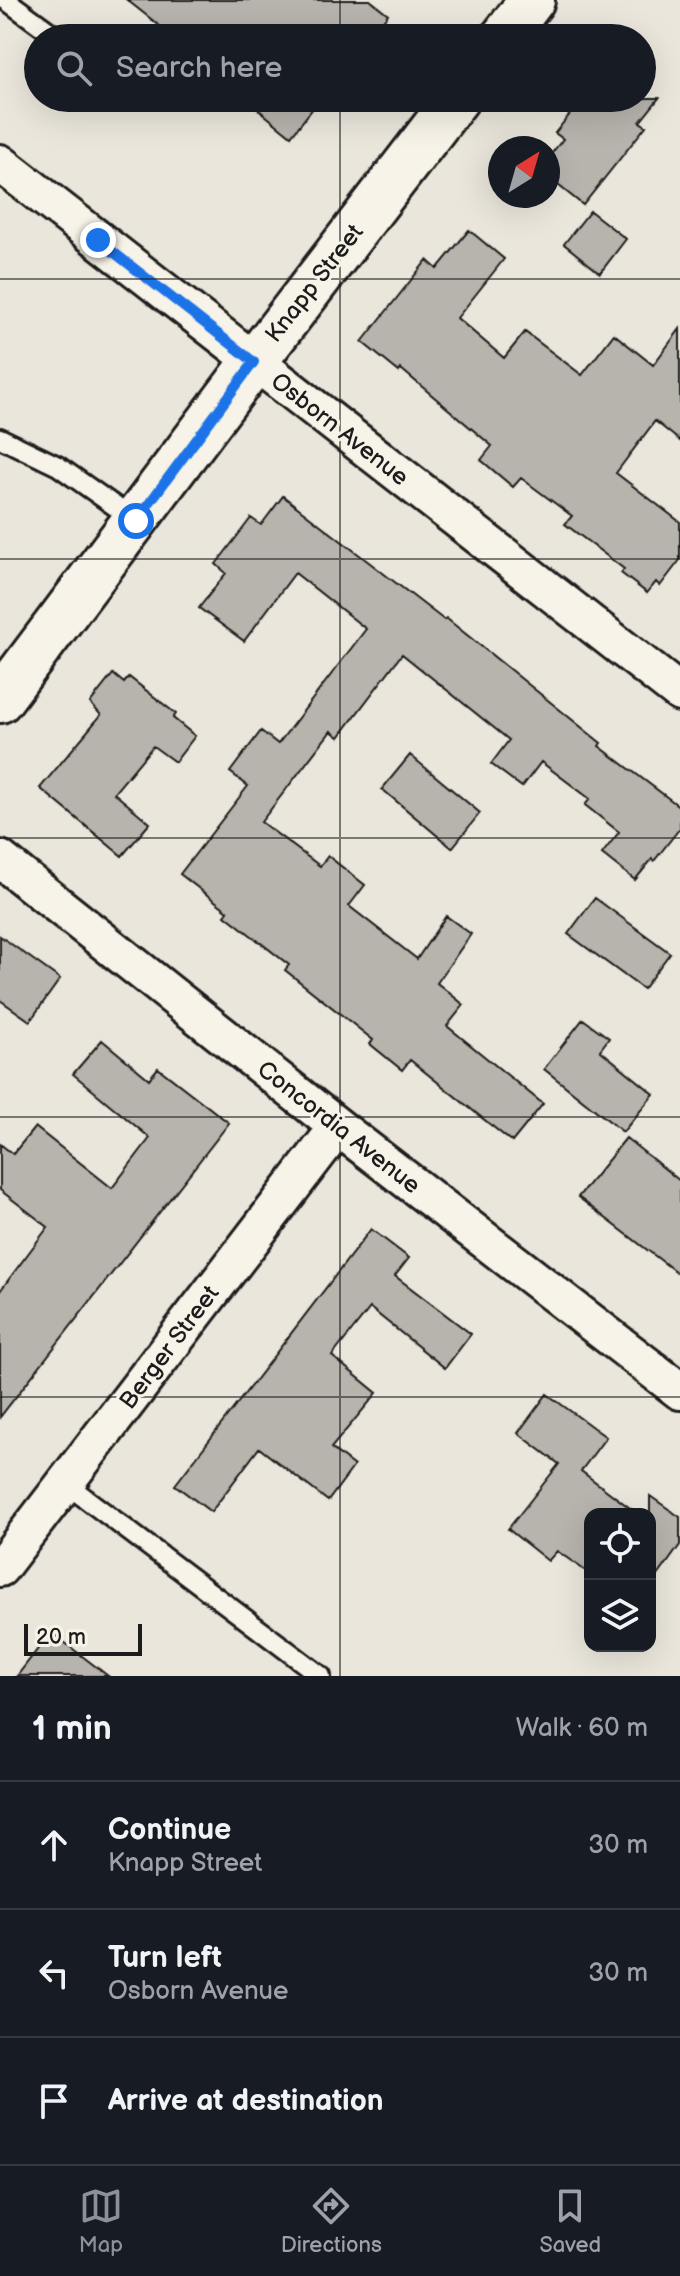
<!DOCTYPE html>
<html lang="en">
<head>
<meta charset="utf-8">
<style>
	body { margin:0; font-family:"Balsamiq Sans",sans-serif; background:#20242c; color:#f1f3f6 }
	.controls { position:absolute; right:24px; bottom:24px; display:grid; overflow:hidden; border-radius:16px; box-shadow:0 8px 32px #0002 }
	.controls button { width:72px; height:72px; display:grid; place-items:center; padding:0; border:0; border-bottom:2px solid #363941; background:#171b24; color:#f1f3f6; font:40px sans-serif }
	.compass { position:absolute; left:488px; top:136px; width:72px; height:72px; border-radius:50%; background:#171b24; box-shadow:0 8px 32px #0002; rotate:37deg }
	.scale { position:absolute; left:24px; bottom:20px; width:118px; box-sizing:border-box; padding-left:8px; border:4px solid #1c1c1c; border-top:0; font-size:22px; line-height:28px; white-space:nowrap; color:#1c1c1c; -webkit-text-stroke:6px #f7f3e8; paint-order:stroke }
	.stop { position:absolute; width:24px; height:24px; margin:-18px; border:6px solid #1a73e8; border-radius:50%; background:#fff }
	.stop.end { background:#1a73e8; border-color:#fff; box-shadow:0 2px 8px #0008 }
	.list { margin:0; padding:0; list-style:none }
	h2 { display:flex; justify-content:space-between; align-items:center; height:104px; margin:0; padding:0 32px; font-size:34px }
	h2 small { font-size:26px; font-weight:400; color:#9ea1a6 }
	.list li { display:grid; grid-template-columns:52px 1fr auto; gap:24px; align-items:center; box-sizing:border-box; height:128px; padding:0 32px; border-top:2px solid #363941 }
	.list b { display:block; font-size:30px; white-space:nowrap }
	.list p { margin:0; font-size:26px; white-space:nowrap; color:#9ea1a6 }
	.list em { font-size:26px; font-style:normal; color:#9ea1a6 }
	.icon { flex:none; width:44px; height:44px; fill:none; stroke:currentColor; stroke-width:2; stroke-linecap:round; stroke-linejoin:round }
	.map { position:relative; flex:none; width:680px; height:1676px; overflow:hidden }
	.search { position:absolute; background:#171b24; box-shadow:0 8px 32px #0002; left:24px; right:24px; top:24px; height:88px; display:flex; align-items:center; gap:20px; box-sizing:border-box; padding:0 28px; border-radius:44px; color:#9ea1a6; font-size:30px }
	.sheet { height:488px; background:#171b24 }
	nav { display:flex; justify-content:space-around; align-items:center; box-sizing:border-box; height:112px; border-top:2px solid #363941; background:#171b24; font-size:22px; color:#9ea1a6 }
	nav a { display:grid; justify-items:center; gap:4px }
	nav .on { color:#8c9099 }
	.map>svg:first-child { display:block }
</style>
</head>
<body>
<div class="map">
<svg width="680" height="1676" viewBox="0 0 680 1676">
	<rect width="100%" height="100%" fill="#eae6dc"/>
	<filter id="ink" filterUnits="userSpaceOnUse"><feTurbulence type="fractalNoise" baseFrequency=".0125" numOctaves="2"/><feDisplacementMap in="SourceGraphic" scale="16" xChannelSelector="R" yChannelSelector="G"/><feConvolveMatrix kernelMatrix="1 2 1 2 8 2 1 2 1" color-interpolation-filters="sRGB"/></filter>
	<g filter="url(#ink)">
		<path fill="#b6b4ac" stroke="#1c1c1c" stroke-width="2" d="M127,0H370L388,14L369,38H175Z
			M244,98H321L291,136Z
			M583,98H659L640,122L646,126L583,205L548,177V158L563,139L555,133Z
			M590,211L626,239L600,273L564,244Z
			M469,230L504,259L457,318L504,358L525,332L582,375L614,334L653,365L680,329V441L655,421L616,473L680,522V560L660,586L656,582L647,593L621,573L624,569L565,524L572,516L521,478L513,487L481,460L492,446L401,369L399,372L362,342L427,260L437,269Z
			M283,496L444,620L446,618L601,743L599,746L680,807V828L654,861L652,859L635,880L602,854L619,832L585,805L590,799L541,762L522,787L491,764L509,740L402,654L339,737L331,731L261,822L320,866L328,856L365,885L349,906L417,959L446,916L471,934L437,983L464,1005L447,1026L543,1104L512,1142L410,1060L402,1070L370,1044L373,1040L285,970L289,965L225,915L228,911L180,874L248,786L230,772L261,731L278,744L366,629L295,573L244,641L199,608L226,573L216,564L251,518L261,525Z
			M113,674L124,683L129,677L176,714L173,718L195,736L175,762L153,746L114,793L150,823L122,856L40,788L101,715L90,703Z
			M410,755L480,813L452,848L382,789Z
			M595,898L670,953L643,989L568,934Z
			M0,936L60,979L30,1021L0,1000Z
			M583,1019L609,1038L600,1050L654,1094L623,1132L544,1069Z
			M102,1040L149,1079L158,1068L229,1123L0,1417V1291L48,1227L0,1190V1144L13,1154L35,1127L112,1188L150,1138L73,1074Z
			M626,1138L680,1181V1275L578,1197Z
			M371,1229L409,1258L395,1276L471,1334L445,1368L370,1308L332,1356L377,1393L331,1448L354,1466L328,1501L259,1448L211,1512L175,1485Z
			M547,1394L606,1437L581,1471L638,1514H590V1574L557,1551L548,1561L508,1529L559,1464L518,1433Z
			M650,1496L680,1517V1545L650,1587Z
			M51,1632L108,1676H17Z"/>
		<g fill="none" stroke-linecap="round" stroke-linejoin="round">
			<g stroke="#1c1c1c" stroke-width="24">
				<path id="lane" d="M6,0L58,38
					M0,438L58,466L136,521
					M65,1483L321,1676"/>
			</g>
			<g stroke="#1c1c1c" stroke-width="42">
				<path id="street" d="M0,163L680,693
					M0,859L338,1127L680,1391
					M0,1568L338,1127"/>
			</g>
			<g stroke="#1c1c1c" stroke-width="50">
				<path id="secondary" d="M503,38L532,0
					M0,700L254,362L457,98"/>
			</g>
			<use href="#lane" stroke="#f7f3e8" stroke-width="18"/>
			<use href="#street" stroke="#f7f3e8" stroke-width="36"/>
			<use href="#secondary" stroke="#f7f3e8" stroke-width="44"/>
		</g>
	</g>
	<g fill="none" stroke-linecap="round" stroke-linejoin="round" filter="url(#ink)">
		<path stroke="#1a73e8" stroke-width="10" d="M98,240L254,362L136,521"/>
	</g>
	<path fill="none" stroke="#1c1c1c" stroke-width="2" stroke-opacity="0.55" d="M340,0V38M340,98V1676M0,279H680M0,559H680M0,838H680M0,1117H680M0,1397H680"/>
	<g text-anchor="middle" stroke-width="6" stroke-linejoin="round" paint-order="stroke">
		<g font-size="24" fill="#1c1c1c" stroke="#f7f3e8">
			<text transform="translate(314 283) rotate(-52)" y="8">Knapp Street</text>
			<text transform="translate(340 429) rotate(38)" y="8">Osborn Avenue</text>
			<text transform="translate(339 1127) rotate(38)" y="8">Concordia Avenue</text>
			<text transform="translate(169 1347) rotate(-53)" y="8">Berger Street</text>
		</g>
	</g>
</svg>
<div class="controls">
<button><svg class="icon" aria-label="locate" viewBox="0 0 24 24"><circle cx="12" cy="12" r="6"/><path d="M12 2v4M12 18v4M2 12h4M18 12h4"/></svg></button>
<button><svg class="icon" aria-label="layers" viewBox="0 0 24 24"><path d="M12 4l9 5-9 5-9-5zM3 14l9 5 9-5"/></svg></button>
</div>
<svg class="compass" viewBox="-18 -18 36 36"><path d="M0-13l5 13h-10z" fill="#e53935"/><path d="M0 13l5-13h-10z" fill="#9ea1a6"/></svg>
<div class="scale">20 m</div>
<div class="stop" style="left:136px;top:521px"></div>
<div class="stop end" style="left:98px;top:240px"></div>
<div class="search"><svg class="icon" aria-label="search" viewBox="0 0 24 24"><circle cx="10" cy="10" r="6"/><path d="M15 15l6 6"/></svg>Search here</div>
</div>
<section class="sheet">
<h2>1 min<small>Walk · 60 m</small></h2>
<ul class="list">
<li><svg class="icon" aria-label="ahead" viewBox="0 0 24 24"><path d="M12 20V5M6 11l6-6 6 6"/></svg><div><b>Continue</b><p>Knapp Street</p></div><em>30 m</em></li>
<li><svg class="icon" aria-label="left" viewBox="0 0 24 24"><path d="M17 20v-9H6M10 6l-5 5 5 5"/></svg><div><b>Turn left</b><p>Osborn Avenue</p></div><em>30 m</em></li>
<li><svg class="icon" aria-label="arrive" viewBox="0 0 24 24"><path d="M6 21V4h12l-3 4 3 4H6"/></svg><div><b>Arrive at destination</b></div></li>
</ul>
</section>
<nav>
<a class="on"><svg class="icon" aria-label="map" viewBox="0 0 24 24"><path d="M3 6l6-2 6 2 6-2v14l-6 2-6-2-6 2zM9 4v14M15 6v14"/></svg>Map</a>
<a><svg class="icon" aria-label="directions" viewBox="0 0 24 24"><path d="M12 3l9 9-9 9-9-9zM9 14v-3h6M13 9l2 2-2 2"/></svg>Directions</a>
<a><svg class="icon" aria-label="saved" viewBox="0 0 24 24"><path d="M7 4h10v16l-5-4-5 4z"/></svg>Saved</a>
</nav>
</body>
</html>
